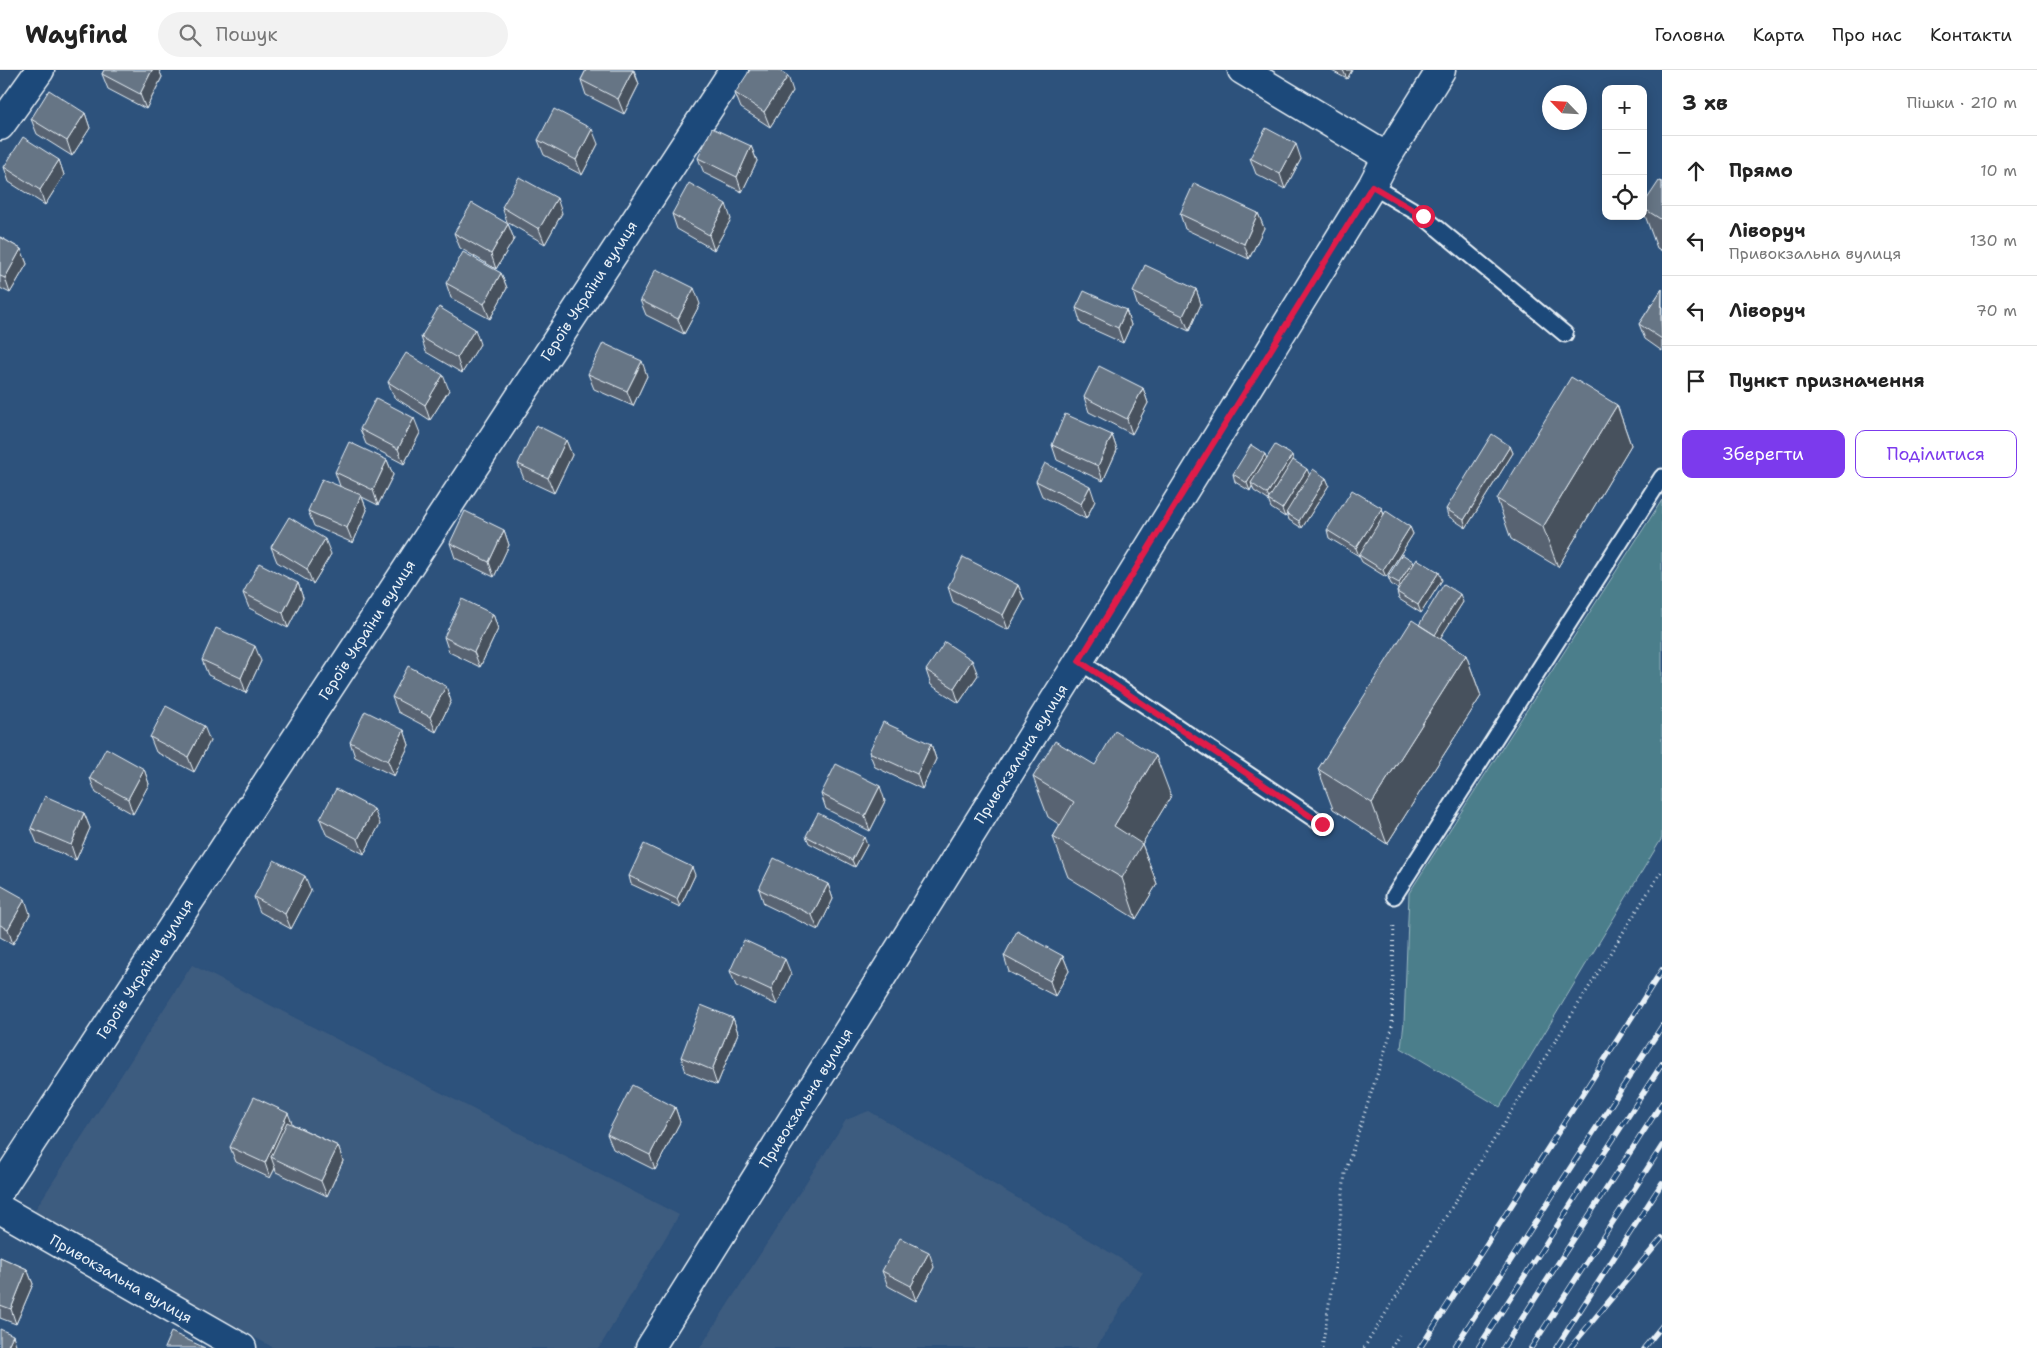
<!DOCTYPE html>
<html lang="uk">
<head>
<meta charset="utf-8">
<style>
	body { margin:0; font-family:"Shantell Sans",sans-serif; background:#f2f2f2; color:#222 }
	.controls { position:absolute; right:15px; top:15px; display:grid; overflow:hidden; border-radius:10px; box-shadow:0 2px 12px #0003 }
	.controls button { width:45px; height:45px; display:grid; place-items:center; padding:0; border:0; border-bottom:1px solid #e0e0e0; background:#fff; color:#222; font:25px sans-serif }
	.compass { position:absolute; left:1542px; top:15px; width:45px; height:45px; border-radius:50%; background:#fff; box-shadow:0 2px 12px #0003; rotate:295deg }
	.stop { position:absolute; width:15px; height:15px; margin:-11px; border:4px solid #e11d48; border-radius:50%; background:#fff }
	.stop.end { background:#e11d48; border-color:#fff; box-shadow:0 1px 5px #0008 }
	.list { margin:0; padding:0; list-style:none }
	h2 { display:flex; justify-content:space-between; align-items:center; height:65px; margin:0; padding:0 20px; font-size:21px }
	h2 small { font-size:16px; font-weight:400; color:#767676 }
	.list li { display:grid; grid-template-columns:32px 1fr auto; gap:15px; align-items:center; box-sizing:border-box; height:70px; padding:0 20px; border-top:1px solid #e0e0e0 }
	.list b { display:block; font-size:19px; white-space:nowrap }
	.list p { margin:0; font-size:16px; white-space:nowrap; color:#767676 }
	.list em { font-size:16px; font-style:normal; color:#767676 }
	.actions { display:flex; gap:10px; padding:15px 20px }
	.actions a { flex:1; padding:11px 0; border:1px solid #7c3aed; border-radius:10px; text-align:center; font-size:18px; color:#7c3aed }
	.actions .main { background:#7c3aed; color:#fff }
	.icon { flex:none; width:28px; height:28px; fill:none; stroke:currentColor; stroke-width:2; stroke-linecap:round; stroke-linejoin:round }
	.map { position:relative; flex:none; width:1662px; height:1278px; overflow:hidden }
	header { display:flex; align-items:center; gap:30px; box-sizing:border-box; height:70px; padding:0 25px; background:#fff; border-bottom:1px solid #e0e0e0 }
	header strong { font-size:24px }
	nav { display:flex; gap:28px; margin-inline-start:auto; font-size:18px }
	.search { width:350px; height:45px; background:#f2f2f2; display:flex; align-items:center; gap:12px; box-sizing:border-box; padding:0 18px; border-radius:28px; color:#767676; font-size:19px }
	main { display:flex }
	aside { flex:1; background:#fff }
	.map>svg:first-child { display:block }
</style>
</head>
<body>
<header>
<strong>Wayfind</strong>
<div class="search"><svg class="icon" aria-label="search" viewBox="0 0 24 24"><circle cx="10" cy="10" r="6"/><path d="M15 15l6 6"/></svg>Пошук</div>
<nav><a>Головна</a><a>Карта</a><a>Про нас</a><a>Контакти</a></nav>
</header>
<main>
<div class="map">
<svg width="1662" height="1278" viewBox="0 0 1662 1278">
	<rect width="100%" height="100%" fill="#2d527c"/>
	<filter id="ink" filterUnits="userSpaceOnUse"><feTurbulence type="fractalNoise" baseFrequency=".02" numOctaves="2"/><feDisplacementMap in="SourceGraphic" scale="10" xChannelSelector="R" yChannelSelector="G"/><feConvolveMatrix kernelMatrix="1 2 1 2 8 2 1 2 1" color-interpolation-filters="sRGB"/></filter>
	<g filter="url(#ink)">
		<path fill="#3e5c7f" d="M192,895L679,1145L599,1278H274L33,1143Z
			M869,1041L1143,1202L1096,1278H700L846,1050Z"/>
		<path fill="#4c7e8b" stroke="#9ab8c2" d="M1662,430V768L1500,1037L1401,978L1404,953L1409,823Z"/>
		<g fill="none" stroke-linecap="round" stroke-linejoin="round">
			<g stroke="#e8f1f8" stroke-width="19">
				<path id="service" d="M1372,116L1423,146L1565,264
					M1079,591L1322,754
					M1394,826L1662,407"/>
			</g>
			<g stroke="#e8f1f8" stroke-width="31">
				<path id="minor" d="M1242,0L1387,87
					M0,56L40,0
					M0,1120L734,0
					M0,1139L242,1278
					M650,1278L1079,591L1372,116L1387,87L1441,0"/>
			</g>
			<path stroke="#e8f1f8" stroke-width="3" stroke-dasharray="1 4" stroke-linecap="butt" d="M1322,1278L1336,1190L1345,1103L1392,959L1394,848
				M1364,1278L1662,800
				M1391,1278L1399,1265"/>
			<use href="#service" stroke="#1f4a7a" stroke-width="15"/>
			<use href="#minor" stroke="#1f4a7a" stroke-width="28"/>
			<g stroke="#e8f1f8" stroke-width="5.5">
				<path id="rail" d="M1420,1278L1662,900
					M1454,1278L1662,956
					M1478,1278L1662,994
					M1503,1278L1662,1033
					M1531,1278L1662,1076
					M1556,1278L1662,1113
					M1570,1278L1662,1168
					M1644,1278L1662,1256"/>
			</g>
			<use href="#rail" stroke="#1f4a7a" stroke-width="4" stroke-dasharray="11" stroke-linecap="butt"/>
		</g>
		<path fill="#586472" stroke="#e8f1f8" d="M104,0H159L162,7L146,39L108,19L102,4Z
			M586,0H634L639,14L624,44L586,25L581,10Z
			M1330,0H1352L1347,9Z
			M793,21L770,57L741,38L735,23Z
			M85,43L90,58L72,86L37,64L31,49Z
			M538,70L598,74L582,105L544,85Z
			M751,76L757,91L742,122L704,103L698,88Z
			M1250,88L1301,89L1285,119L1256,104Z
			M59,90L64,105L45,135L9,112L4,97Z
			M1662,112V181L1657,178L1643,140V135Z
			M502,137L562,143L545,174L507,152Z
			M1258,143L1264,158L1249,189L1185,159L1180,144Z
			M672,144L731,149L714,180L677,159Z
			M508,154L514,169L496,199L460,178L454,163Z
			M0,167L21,179L27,194L10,223L0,218Z
			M501,203L507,218L490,249L451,228L446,213Z
			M1196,219L1201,234L1189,261L1138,237L1133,222Z
			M1662,219V281L1645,269L1639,254Z
			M640,230L700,234L684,264L646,245Z
			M1076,238L1126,240L1131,255L1123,273L1081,254Z
			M421,267L480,274L462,303L426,282Z
			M588,304L647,306L633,336L594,319Z
			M388,312L449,320L430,350L394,327Z
			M1143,318L1148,333L1132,364L1089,342L1084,327Z
			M1617,335L1631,375L1558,497L1511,469L1497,429Z
			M360,359L420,363L404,394L366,374Z
			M1112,365L1117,380L1103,411L1057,390L1052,375Z
			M566,370L572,385L554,423L524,409L518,394Z
			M1510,376L1513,383L1466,458L1448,446L1446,439Z
			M1267,388L1293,390L1310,406L1326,408L1329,415L1302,458L1289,450L1287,443L1285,447L1271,438L1268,430L1254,421L1252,416L1250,421L1235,412L1233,404Z
			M387,390L393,405L378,435L362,427L367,440L353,473L314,456L308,441L340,416L335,402Z
			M1036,411L1095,431L1086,449L1042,426Z
			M1382,438L1384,444L1410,457L1413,464L1386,507L1362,492L1359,486L1329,468L1327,460Z
			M504,460L509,475L494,507L455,488L450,473Z
			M271,477L331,484L313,514L277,492Z
			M1414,494L1442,510L1421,543L1399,529L1397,522L1398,519L1391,514L1388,507Z
			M298,513L303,528L288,558L249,538L243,523Z
			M1018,515L1024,530L1008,560L953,532L948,517Z
			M1463,532L1440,568L1466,585L1481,626L1387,774L1333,739L1318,699L1419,555Z
			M493,544L498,559L480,597L449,582L444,567Z
			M202,590L261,591L246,623L208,605Z
			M926,600L978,605L959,633L931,615Z
			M392,627L451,631L436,662L398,642Z
			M404,660L409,675L394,706L355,687L350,672Z
			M150,667L210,671L194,702L156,682Z
			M931,674L936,689L922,719L875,697L869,682Z
			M1095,695L1171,726L1142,774L1157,814L1136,849L1068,807L1053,767L1060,755L1048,747L1033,707Z
			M144,699L149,714L133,744L96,723L90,708Z
			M821,724L885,731L870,761L826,739Z
			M84,743L90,758L76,790L37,773L31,758Z
			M320,749L380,754L364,784L326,764Z
			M806,766L867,775L855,797L809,773Z
			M695,805L680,837L631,814L629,806Z
			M828,814L833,829L818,860L764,834L759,819Z
			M0,815L30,844L13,874L0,867Z
			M311,821L291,859L260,842L254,827Z
			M1004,886H1063L1069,901L1055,926L1009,902Z
			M730,901L791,904L777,935L736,916Z
			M733,948L738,963L717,1015L686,1002L681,987Z
			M675,1037L680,1052L655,1100L613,1079L607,1064Z
			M292,1054L338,1076L343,1091L327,1126L276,1102L275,1098L270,1108L236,1092L230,1077Z
			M0,1187L27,1199L33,1214L16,1254L0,1248Z
			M934,1197L916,1231L888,1216L882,1201Z"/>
		<path fill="#47515d" stroke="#e8f1f8" d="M152,0H159L162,7L146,39L140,24Z
			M633,0L639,14L624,44L618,29Z
			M1343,0H1352L1347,9Z
			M788,6L793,21L770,57L764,42Z
			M85,43L90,58L72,86L67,71Z
			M592,59L598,74L582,105L576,90Z
			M1296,74L1301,89L1285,119L1280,104Z
			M751,76L757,91L742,122L737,107Z
			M59,90L64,105L45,135L40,120Z
			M557,128L562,143L545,174L539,159Z
			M726,134L731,149L714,180L709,165Z
			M1258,143L1264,158L1249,189L1244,174Z
			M508,154L514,169L496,199L491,184Z
			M21,179L27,194L10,223L5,208Z
			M501,203L507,218L490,249L484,234Z
			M694,218L700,234L684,264L678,249Z
			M1196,219L1201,234L1189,261L1183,246Z
			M1126,240L1131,255L1123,273L1118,258Z
			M475,259L480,274L462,303L457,288Z
			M642,291L647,306L633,336L627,321Z
			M443,305L449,320L430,350L425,335Z
			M1143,318L1148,333L1132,364L1127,349Z
			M1617,335L1631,375L1558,497L1543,457Z
			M414,348L420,363L404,394L398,379Z
			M1112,365L1117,380L1103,411L1098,396Z
			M566,370L572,385L554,423L548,408Z
			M1510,376L1513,383L1466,458L1464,450Z
			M1265,384L1268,392L1251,413L1252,416L1250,421L1247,413Z
			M1292,385L1294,393L1270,431L1267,424Z
			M387,390L393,405L378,435L373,420Z
			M1307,399L1310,406L1285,447L1282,439Z
			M1326,408L1329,415L1302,458L1299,451Z
			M1090,416L1095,431L1086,449L1081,434Z
			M361,425L367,440L353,473L347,458Z
			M1382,438L1384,446L1359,486L1356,478Z
			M1410,457L1413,464L1386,507L1383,500Z
			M504,460L509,475L494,507L489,492Z
			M325,469L331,484L313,514L307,499Z
			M1413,491L1415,498L1401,520L1399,513Z
			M1439,502L1442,510L1421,543L1418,535Z
			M298,513L303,528L288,558L283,543Z
			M1018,515L1024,530L1008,560L1003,545Z
			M1460,524L1463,532L1436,575L1433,567Z
			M493,544L498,559L480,597L474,582Z
			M255,576L261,591L246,623L241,608Z
			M1466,585L1481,626L1387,774L1372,733Z
			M972,590L978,605L959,633L954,618Z
			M446,616L451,631L436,662L430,647Z
			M204,656L210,671L194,702L188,687Z
			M404,660L409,675L394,706L388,691Z
			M931,674L936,689L922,719L917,704Z
			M1156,686L1171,726L1142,774L1157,814L1136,849L1122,808L1114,756Z
			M144,699L149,714L133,744L128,729Z
			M880,716L885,731L870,761L865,746Z
			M374,739L380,754L364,784L358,769Z
			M84,743L90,758L76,790L71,775Z
			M864,767L867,775L855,797L852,790Z
			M692,797L695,805L680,837L677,829Z
			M305,806L311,821L291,859L285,844Z
			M828,814L833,829L818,860L812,845Z
			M25,829L30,844L13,874L8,859Z
			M1063,886L1069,901L1055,926L1050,911Z
			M785,889L791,904L777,935L771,920Z
			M733,948L738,963L717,1015L712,1000Z
			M675,1037L680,1052L655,1100L650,1085Z
			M288,1043L294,1058L271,1087L275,1098L270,1108L265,1093Z
			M338,1076L343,1091L327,1126L321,1111Z
			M929,1182L934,1197L916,1231L911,1216Z
			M27,1199L33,1214L16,1254L11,1239Z
			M13,1265L17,1278H7Z"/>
		<path fill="#667485" stroke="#e8f1f8" d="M104,0H152L140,24L102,4Z
			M586,0H633L618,29L581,10Z
			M750,0H779L788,6L764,42L735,23Z
			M49,20L85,43L67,71L31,49Z
			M554,39L592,59L576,90L538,70Z
			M712,58L751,76L737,107L698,88Z
			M1266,58L1296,74L1280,104L1250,88Z
			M23,67L59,90L40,120L4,97Z
			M519,107L557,128L539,159L502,137Z
			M1659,111L1662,112V150L1643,138V135Z
			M689,113L726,134L709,165L672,144Z
			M1194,113L1258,143L1244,174L1180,144Z
			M472,133L508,154L491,184L454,163Z
			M0,167L21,179L5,208L0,206Z
			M463,182L501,203L484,234L446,213Z
			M1145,195L1196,219L1183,246L1133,222Z
			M656,199L694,218L678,249L640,230Z
			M1662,219L1661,248L1662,269L1639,254Z
			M1084,221L1126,240L1118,258L1076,238Z
			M439,237L475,259L457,288L421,267Z
			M603,273L642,291L627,321L588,304Z
			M406,283L443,305L425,335L388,312Z
			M1099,296L1143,318L1127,349L1084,327Z
			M1571,307L1617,335L1543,457L1497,429Z
			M376,328L414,348L398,379L360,359Z
			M1065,344L1112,365L1098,396L1052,375Z
			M536,355L566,370L548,408L518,394Z
			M1492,364L1510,376L1464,450L1446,439Z
			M349,372L387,390L373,420L335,402Z
			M1251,375L1265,384L1247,413L1233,404Z
			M1275,375L1292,385L1267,424L1251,413Z
			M1293,390L1307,399L1282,439L1268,430Z
			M1045,393L1090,416L1081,434L1036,411Z
			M1313,399L1326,408L1299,451L1286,443Z
			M322,409L361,425L347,458L308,441Z
			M1352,420L1382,438L1356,478L1327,460Z
			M465,441L504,460L489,492L450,473Z
			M1386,441L1410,457L1383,500L1359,485Z
			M289,447L325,469L307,499L271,477Z
			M1402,484L1413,491L1399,513L1388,507Z
			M963,487L1018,515L1003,545L948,517Z
			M1417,489L1439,502L1418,535L1397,522Z
			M259,493L298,513L283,543L243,523Z
			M1444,514L1460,524L1435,565L1419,555Z
			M462,529L493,544L474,582L444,567Z
			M1412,550L1466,585L1372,733L1318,699Z
			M216,558L255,576L241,608L202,590Z
			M945,572L972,590L954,618L926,600Z
			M408,596L446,616L430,647L392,627Z
			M166,636L204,656L188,687L150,667Z
			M365,641L404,660L388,691L350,672Z
			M883,652L931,674L917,704L869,682Z
			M1115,661L1156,686L1114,756L1142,774L1122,808L1053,767L1074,732L1033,707L1055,671L1095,695Z
			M106,678L144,699L128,729L90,708Z
			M836,694L880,716L865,746L821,724Z
			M336,719L374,739L358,769L320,749Z
			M45,726L84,743L71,775L31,758Z
			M818,743L864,767L852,790L806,766Z
			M644,774L692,797L677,829L629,806Z
			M774,788L828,814L812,845L759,819Z
			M274,790L305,806L285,844L254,827Z
			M0,815L25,829L8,859L0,855Z
			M1017,861L1063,886L1050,911L1004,886Z
			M744,870L785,889L771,920L730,901Z
			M701,935L733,948L712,1000L681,987Z
			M632,1015L675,1037L650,1085L607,1064Z
			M254,1027L288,1043L265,1093L230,1077Z
			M287,1052L338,1076L321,1111L271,1087Z
			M900,1168L929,1182L911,1216L882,1201Z
			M0,1187L27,1199L11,1239L0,1235Z
			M0,1259L13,1265L7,1278H0Z
			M171,1262L205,1278H164Z"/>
	</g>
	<g fill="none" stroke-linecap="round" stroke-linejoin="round" filter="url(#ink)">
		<path stroke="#e11d48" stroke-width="6" d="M1322,754L1079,591L1372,116L1423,146"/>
	</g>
	<g text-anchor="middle" stroke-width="5" stroke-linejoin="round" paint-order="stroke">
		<g font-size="15" fill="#e8f1f8" stroke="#1f4a7a">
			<text transform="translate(589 221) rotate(-57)" y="5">Героїв України вулиця</text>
			<text transform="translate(367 560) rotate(-57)" y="5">Героїв України вулиця</text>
			<text transform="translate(1021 684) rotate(-58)" y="5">Привокзальна вулиця</text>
			<text transform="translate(145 899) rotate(-57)" y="5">Героїв України вулиця</text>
			<text transform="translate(806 1028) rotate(-58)" y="5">Привокзальна вулиця</text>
			<text transform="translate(121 1209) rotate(30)" y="5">Привокзальна вулиця</text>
		</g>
	</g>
</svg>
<div class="controls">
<button>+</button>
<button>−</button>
<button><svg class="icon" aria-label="locate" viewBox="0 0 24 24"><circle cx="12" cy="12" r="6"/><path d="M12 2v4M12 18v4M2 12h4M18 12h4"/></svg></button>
</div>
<svg class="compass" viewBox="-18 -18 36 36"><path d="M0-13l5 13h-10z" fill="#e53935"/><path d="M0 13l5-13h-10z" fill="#767676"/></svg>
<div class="stop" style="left:1423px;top:146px"></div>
<div class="stop end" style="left:1322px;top:754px"></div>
</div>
<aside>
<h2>3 хв<small>Пішки · 210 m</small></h2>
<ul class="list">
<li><svg class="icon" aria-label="ahead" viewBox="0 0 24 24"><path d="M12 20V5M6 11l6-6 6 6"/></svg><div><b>Прямо</b></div><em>10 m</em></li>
<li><svg class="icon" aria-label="left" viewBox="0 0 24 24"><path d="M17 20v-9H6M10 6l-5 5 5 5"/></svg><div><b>Ліворуч</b><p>Привокзальна вулиця</p></div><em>130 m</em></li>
<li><svg class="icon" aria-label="left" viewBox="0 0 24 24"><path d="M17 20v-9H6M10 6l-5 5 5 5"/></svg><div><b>Ліворуч</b></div><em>70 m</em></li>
<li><svg class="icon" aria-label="arrive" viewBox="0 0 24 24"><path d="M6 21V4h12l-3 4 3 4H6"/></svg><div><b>Пункт призначення</b></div></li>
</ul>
<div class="actions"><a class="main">Зберегти</a><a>Поділитися</a></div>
</aside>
</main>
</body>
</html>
